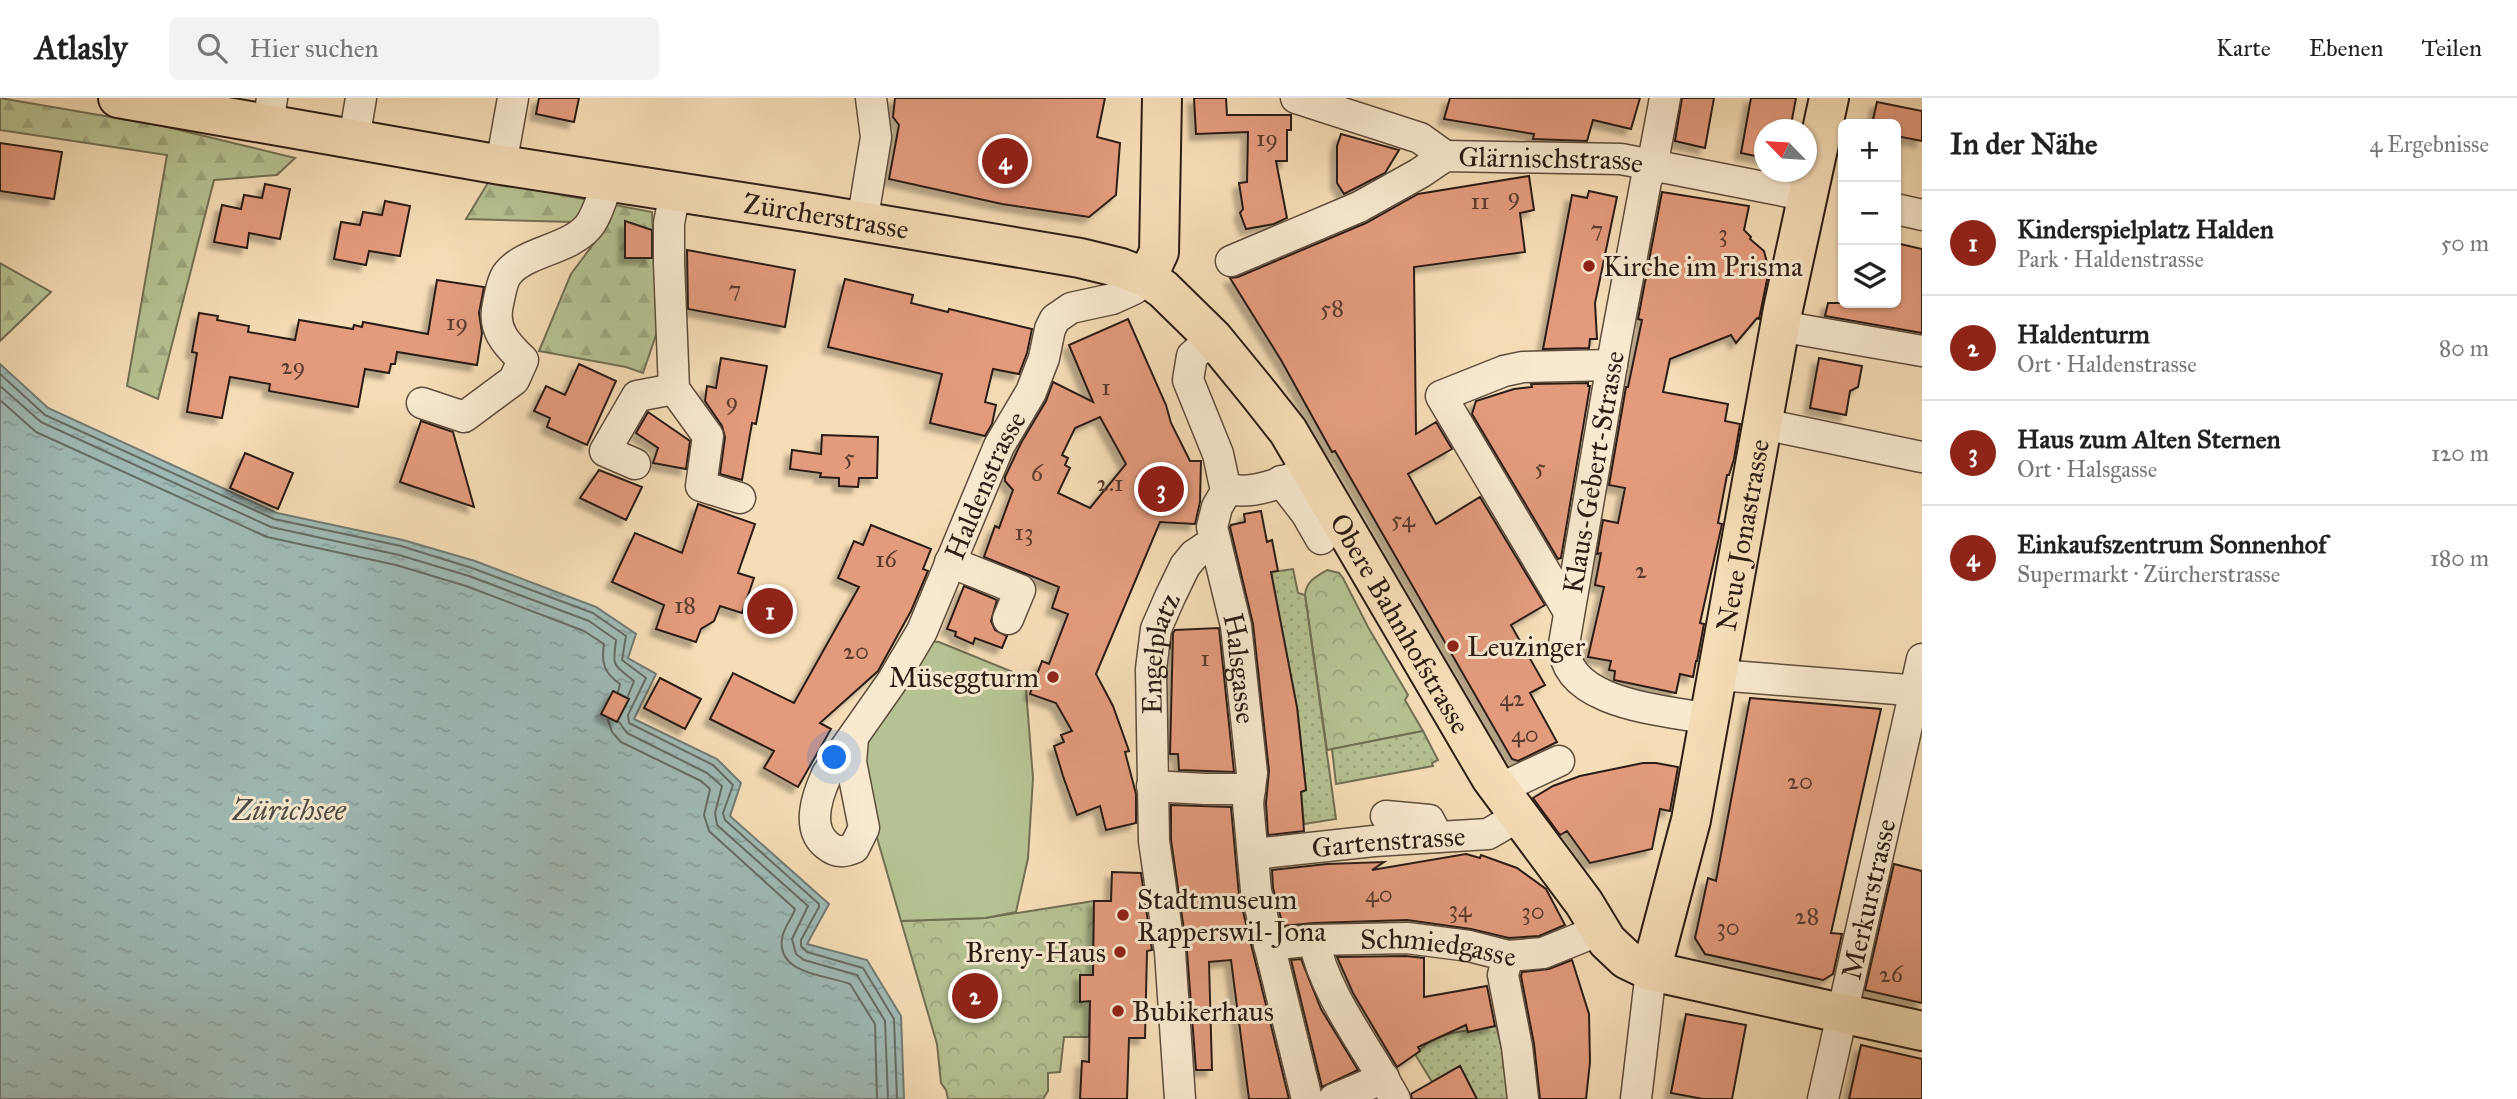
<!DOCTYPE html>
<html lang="de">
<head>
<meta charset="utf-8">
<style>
	body { margin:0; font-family:"IM FELL Great Primer",serif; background:#f2f2f2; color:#222 }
	.controls { position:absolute; right:21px; top:21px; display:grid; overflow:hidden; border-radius:10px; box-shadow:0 2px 5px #0004 }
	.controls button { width:63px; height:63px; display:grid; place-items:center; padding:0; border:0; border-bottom:2px solid #e0e0e0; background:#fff; color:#222; font:35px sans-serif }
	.compass { position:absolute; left:1754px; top:21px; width:63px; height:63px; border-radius:50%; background:#fff; box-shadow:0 2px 5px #0004; rotate:295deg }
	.you { position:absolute; left:835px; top:660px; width:24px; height:24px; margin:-18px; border:5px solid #fff; border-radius:50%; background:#1a73e8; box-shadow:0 0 0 10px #1a73e833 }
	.badge { display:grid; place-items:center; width:46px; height:46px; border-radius:50%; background:#8f2418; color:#fff; font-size:23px; font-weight:700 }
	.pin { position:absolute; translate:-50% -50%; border:4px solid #fff; box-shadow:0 2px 7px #0006 }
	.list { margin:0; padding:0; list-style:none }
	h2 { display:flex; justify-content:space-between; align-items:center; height:91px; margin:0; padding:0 28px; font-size:30px }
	h2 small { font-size:23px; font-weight:400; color:#767676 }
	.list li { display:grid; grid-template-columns:46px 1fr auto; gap:21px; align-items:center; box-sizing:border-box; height:105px; padding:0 28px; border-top:2px solid #e0e0e0 }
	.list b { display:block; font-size:26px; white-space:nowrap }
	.list p { margin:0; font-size:23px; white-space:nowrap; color:#767676 }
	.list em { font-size:23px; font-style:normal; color:#767676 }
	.icon { flex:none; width:38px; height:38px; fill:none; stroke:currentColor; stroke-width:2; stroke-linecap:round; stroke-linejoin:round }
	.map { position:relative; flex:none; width:1922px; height:1001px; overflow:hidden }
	header { display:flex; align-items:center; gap:42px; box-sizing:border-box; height:98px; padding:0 35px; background:#fff; border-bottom:2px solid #e0e0e0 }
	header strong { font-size:33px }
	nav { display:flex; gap:38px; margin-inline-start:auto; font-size:24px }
	.search { width:490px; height:63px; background:#f2f2f2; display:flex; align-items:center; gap:18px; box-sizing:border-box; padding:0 24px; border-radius:10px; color:#767676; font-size:26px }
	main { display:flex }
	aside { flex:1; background:#fff }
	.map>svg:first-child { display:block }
</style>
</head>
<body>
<header>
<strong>Atlasly</strong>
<div class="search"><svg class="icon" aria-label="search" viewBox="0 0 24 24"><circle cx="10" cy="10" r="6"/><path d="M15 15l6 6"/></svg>Hier suchen</div>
<nav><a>Karte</a><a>Ebenen</a><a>Teilen</a></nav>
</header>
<main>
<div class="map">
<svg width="1922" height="1001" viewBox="0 0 1922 1001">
	<defs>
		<pattern id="forest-firs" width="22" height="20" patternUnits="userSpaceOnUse" patternTransform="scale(1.75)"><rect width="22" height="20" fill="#b6c293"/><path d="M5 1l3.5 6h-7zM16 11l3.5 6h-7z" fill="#9da67e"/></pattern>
		<pattern id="park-crowns" width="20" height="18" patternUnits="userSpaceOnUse" patternTransform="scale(1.75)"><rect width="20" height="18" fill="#b6c293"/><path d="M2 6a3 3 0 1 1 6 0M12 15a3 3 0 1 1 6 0" fill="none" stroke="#9da67e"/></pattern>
		<pattern id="garden-dots" width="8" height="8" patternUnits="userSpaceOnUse" patternTransform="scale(1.75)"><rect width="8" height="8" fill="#b6c293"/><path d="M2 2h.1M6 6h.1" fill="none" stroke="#9da67e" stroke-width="1.8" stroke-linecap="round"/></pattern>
		<pattern id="water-ripples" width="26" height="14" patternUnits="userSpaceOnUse" patternTransform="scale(1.75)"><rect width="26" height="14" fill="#9fbab6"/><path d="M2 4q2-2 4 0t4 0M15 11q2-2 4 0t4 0" fill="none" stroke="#899f9c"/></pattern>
		<filter id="shadow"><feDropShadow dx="-6" dy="6" stdDeviation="2" flood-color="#0004"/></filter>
	</defs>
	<rect width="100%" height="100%" fill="#f5ddb7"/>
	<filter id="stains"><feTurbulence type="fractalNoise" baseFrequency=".00286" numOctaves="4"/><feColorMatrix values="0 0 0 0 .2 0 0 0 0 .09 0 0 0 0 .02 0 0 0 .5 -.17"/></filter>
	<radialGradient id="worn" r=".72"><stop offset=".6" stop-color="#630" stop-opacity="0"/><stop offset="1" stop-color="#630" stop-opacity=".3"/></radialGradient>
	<path fill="url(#forest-firs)" stroke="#717054" stroke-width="2" d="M0,0L163,28L295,60L277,77L214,82L158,301L127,288L167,57L0,32Z
		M489,83L652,114L657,234L643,275L626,269L539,253L571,176L609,125L466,121Z
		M0,165L51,194L0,243Z"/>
	<path fill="url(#park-crowns)" stroke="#717054" stroke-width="2" d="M1327,472L1339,475L1343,480L1368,529L1408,597L1405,602L1423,633L1327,652L1305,497C1306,483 1316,479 1327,472Z
		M1094,803L1093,877H1080V900L1090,903L1089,939H1064L1060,974L1048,975V993L1043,1001H948L946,992L941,985L937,946L901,823L985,820Z"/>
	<path fill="url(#garden-dots)" stroke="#717054" stroke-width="2" d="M1293,471L1298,495L1305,497L1336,721L1304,726L1301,694L1306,692L1298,617L1271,474Z
		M1423,633L1438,662L1432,665L1433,668L1336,686L1332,651Z
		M1496,928L1504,959L1508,1001H1470V988L1460,968L1432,984L1415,956C1420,953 1423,948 1428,945C1448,932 1472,933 1496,928Z"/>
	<path fill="#b6c293" stroke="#717054" stroke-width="2" d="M931,543L939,544L1025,579L1033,680L1028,760L1016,814L985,820L901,823L865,698L864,659L871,635Z"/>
	<path fill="url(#water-ripples)" stroke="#717b75" stroke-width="2" d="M0,266L48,310L277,415L403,442L475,463L596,509L636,536L628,560L656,576L634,621L717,661L741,685L730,718L829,806L807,846L867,862L901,918L904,1001H0Z"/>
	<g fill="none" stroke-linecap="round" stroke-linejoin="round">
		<path stroke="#666c65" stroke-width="2" d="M0,276L45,317L274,421L401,448L472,470L593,515L626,538L622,562L646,580L628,617L629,625L713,667L733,687L723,715L725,722L819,806V809L801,842V848L807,854L863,870L894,921L897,1001
			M0,288L41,324L271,429L399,457L469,478L589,523L616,542C612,571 614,566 634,583L628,598
			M0,302L36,334L267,439L396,467L466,488L584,533L604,546C601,565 604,575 620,586L618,594
			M608,622L612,634L621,644L701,683L710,691L704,717L709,733L795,811C792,821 783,830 782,841C777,877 828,877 850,886L875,926L877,1001
			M619,624L627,635L707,675L722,688L715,715L717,727L808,808L792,841L796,856L804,862L857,877L885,923L888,1001"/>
	</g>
	<path fill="#e39b7e" stroke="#2c1d14" stroke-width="2" fill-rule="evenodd" filter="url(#shadow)" d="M539,0H579L574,24L536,16Z
		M895,0H1105L1097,39L1120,45L1116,97L1089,119L1002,106L889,81L899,27L893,19Z
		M1194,0H1226L1227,17H1291V32H1287V63H1276L1287,120L1274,126L1246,131L1240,115L1243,111L1239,85L1247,84L1248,34L1196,36Z
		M1450,0H1640L1631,31L1593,22L1587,43L1533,41L1534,36L1444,21Z
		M1682,0H1714L1705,50L1675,43Z
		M1751,0H1796L1790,32H1765V60L1741,55Z
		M1877,4L1922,13V43L1896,38V26H1872Z
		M1341,36L1399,52L1385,75L1344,96L1337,85V48Z
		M0,45L62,54L54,101L0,93Z
		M1529,78L1534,112L1520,115L1525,154L1414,169L1416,336L1436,324L1452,351L1408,376L1436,426L1480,399L1545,507L1511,527L1545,587L1530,595L1557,644L1518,663L1512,661L1335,353L1332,354L1281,262L1230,180L1238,179L1366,125L1418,96Z
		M265,86L290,91L280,141L249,135L247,150L214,144L222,107L241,111L244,97L262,100Z
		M1589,93L1617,99L1595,205L1597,241H1590L1589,250L1543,251L1572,97L1587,100Z
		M1662,94L1749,108L1744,132L1751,139L1750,141L1764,153L1769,172L1759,221L1757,220L1736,245L1731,237L1670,261L1663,294L1728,306L1725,323L1740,326L1734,361L1729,377H1727L1718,425L1722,426L1700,525L1704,526L1697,563H1696L1693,579L1680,576L1676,595L1614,582L1615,573L1609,572L1611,563L1588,559L1604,489L1595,487L1601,455L1597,456L1603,422L1618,425L1625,390L1609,387L1626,289H1628L1642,222L1638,221Z
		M385,103L410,108L400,158L369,153L366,167L334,161L341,124L360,127L363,114L382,117Z
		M625,123L652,132V160H625Z
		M1896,145L1922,151V235L1825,218L1828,205H1896Z
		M687,152L795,172L785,229L688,211Z
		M845,181L913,197L911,205L948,214L949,211L1032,231L1027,255L1019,276L993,271L985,304L996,307L992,326L985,338L930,325L942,276L828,249Z
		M437,182L484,189L479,215L482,235L477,267L397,254L395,266H391L389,275L365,271L358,309L269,293L270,286L230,279L222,320L187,314L197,255L192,254L199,215L218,218L217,222L249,228L248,234L295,242L299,222L353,231L354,227L362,229L363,224L428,236Z
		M1128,221L1166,307L1171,325L1190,363H1201L1200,404L1195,426L1160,424L1096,576L1113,608L1129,653L1125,654L1136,696V725L1106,732L1100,708L1077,717L1063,678L1054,648L1064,644L1061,637L1072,633L1056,605L1030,596L1042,563L1049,566L1068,516L1052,510L1059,489L984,459L995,428L999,430L1013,392L1005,383V379L1021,345L1046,303L1053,284L1093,304L1069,247ZM1100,319L1126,366L1090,410L1058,395L1070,370L1065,367L1068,360L1062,357L1075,330Z
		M721,260L767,268L756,326L752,325L742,382L720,376L725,339L722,328L705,303L707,288L716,290Z
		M1819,260L1862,268L1858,289L1850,293L1846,317L1810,310Z
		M579,266L616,283L587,347L547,329L550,320L534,313L546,288L565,297Z
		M1588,285V288H1590L1561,460L1558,461L1472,316L1476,303L1514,291L1532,289L1531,286Z
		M648,314L690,343L686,371L653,365L658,350L636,335Z
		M421,323L453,334L474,409L400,384Z
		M822,337L878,339L877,380H859L858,389L839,388V380L820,379L821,375L790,371L792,352L821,356Z
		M245,355L293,375L278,411L230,390Z
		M599,372L642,389L626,422L580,400Z
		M698,406L755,426L738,475L754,480L742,515L720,508L714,523L701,531L696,544L656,531L664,507L612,484L635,435L682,455Z
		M1261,413L1267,444L1272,442L1278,473L1271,474L1297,609L1306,692L1301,694L1304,733L1268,737L1266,705L1269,673L1253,526L1230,429L1231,427L1245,424L1244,416Z
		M871,427L931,451L923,471L928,473L911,513L878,573L820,625L831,631L798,689L764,670L774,653L710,621L733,575L794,605L859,489L838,480L854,443L863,447Z
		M964,488L997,502L991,523L995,532L1007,538L1002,550L975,540L973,546L955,538L956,534L947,531Z
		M1219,530L1234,674L1179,672L1178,656H1170L1173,535L1175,532Z
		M660,580L701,601L685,631L644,610Z
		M613,593L629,601L617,624L601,616Z
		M1750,600L1881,611L1831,835L1842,836L1833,876L1823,882L1705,856L1695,840L1708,780L1716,783Z
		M1643,665H1656L1678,669L1670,713L1660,711L1652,751L1590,765L1567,733L1560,737L1533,700L1553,688L1580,678Z
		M1171,707L1231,709L1239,797L1289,1001H1249L1231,862L1209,864L1212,972H1196L1187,853L1171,742Z
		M1466,756L1480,760L1481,757L1517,770L1546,791L1565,827L1539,838L1509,840L1471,831L1407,822L1314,825L1283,828L1273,790L1272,772L1327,766L1384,764L1372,772Z
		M1894,766L1922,773V905L1865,892Z
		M1112,774L1141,775L1152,852L1147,853L1145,940H1129L1127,1001H1080L1082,963L1089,964L1090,903L1080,904V877H1093L1094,803H1111Z
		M1406,858L1424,860V899L1487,888L1495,928L1468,934L1466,927L1418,949L1420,953L1397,969L1353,895L1337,859Z
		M1301,861L1321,911L1358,972L1322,989L1291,862Z
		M1572,862L1589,916L1590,964L1586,1001H1540L1534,946L1521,878L1522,874L1549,871Z
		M1686,916L1746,927L1732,1001H1703L1671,995Z
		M1861,947L1922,961V1001H1849Z
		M1460,968L1477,1001H1412L1411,996Z"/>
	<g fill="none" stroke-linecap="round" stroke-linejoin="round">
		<g stroke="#5e4d3d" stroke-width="33">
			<g id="minor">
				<path d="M1296,0L1420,40L1445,58"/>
				<path d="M1665,0L1652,69L1646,83L1616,243L1564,546C1563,607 1665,612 1710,621"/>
				<path d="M268,27L272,0"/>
				<path d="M354,41L361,0"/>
				<path d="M501,67L513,0"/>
				<path d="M675,95L669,125V165L674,291L708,338L701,388L740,400"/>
				<path d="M1896,111L1922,117"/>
				<path d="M862,125L876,39L871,0"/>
				<path id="s1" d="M1231,163L1359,109L1420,75L1445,58L1621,61L1809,98"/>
				<path d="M1780,228L1922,253"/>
				<path d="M1213,240L1192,258L1188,282L1218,356L1224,384L1228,390"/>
				<path d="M422,305L464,319L514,282L523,262C506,246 492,231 498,206C500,197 502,182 508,175C526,153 568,152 588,129C597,119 602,98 608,85"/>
				<path d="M1763,326L1922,359"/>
				<path d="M635,366L605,353L637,298L674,291"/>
				<path d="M1281,383L1306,415L1321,441"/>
				<path id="s2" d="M1228,390L1217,409L1212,429L1236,528L1252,675L1248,705L1256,793L1307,1001"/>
				<path d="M1228,390C1249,399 1290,382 1310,372"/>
				<path d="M950,464L1020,492L1008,521"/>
				<path d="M1569,514L1441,298L1504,273L1523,269L1612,267"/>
				<path d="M1718,577L1922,593"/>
				<path id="s3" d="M853,640L851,664L864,730L854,750C844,754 837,755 828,748C805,731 817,698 827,676L893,582L922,533L999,348L1031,294L1044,260L1050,231L1055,221L1071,210L1112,201L1134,191L1147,180"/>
				<path d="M1152,688L1205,691H1250"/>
				<path d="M1499,691L1559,663"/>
				<path d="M1386,718L1429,722L1438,739"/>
				<path id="s4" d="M1254,756L1374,743L1488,736L1519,718"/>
				<path d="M1314,842C1324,896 1369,952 1395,1001"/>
				<path id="s5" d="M1269,847L1314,842L1407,840L1469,848L1508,858L1543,855L1600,832"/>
				<path d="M1508,858L1503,877L1517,949L1523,1001"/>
				<path id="s6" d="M1180,1001L1170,854L1154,743L1151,571L1156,531L1170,499L1185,468L1194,457L1215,443"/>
				<path d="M1334,1001L1384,980"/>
				<path d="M1636,1001L1651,873"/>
				<path id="s7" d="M1823,1001L1922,561"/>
			</g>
		</g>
		<g stroke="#2c1d14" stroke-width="42">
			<g id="major">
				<path id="s8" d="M118,0L501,67L812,115L1080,160L1121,170L1147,180L1163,191L1213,240L1258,295L1288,333L1491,680L1584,805L1607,843L1626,861L1651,873L1922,933"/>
				<path d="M1147,180L1159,154L1162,0"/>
				<path id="s9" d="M1651,873L1691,722L1783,211L1829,0"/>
			</g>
		</g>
		<use href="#minor" stroke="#f8e9d0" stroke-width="30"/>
		<use href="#major" stroke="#f5ddb7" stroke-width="38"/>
	</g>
	<g fill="#8f2418" stroke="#f8e9d0" stroke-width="2.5">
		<circle cx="1589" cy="168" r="7"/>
		<circle cx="1453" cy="548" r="7"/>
		<circle cx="1053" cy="579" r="7"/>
		<circle cx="1123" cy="817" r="7"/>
		<circle cx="1120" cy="854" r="7"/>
		<circle cx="1118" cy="913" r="7"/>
	</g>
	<g text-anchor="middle" stroke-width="6" stroke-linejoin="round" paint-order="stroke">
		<g font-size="24" fill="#5a3c2e">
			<text x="1267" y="48">19</text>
			<text x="1514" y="106">9</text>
			<text x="1480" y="111">11</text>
			<text x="1597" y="139">7</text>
			<text x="1723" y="143">3</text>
			<text x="735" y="199">7</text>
			<text x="1332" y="218">58</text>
			<text x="457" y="232">19</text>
			<text x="293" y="276">29</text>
			<text x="1106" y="297">1</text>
			<text x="732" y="311">9</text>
			<text x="849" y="367">5</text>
			<text x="1540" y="377">5</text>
			<text x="1037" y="383">6</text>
			<text x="1110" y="393">2.1</text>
			<text x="1403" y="429">54</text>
			<text x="1024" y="442">13</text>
			<text x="886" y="469">16</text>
			<text x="1641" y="480">2</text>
			<text x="685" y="515">18</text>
			<text x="856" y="561">20</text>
			<text x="1205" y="568">1</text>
			<text x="1512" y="608">42</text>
			<text x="1525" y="644">40</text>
			<text x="1800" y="691">20</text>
			<text x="1379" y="804">40</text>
			<text x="1460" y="819">34</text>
			<text x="1533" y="821">30</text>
			<text x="1807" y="826">28</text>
			<text x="1728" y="837">30</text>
			<text x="1891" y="884">26</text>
		</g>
		<g font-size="28" fill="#2c1d14" stroke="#f8e9d0">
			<text dy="10" stroke="none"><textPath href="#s1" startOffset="345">Glärnischstrasse</textPath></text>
			<text dy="10" stroke="none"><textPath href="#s8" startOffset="718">Zürcherstrasse</textPath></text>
			<text transform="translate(1593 374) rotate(-80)" y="10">Klaus-Gebert-Strasse</text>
			<text dy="10" stroke="none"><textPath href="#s3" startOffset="550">Haldenstrasse</textPath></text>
			<text dy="10" stroke="none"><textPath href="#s9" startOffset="446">Neue Jonastrasse</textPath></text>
			<text dy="10" stroke="none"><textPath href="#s8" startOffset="1477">Obere Bahnhofstrasse</textPath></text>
			<text dy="10" stroke="none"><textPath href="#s6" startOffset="448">Engelplatz</textPath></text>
			<text dy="10" stroke="none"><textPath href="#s2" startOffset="187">Halsgasse</textPath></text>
			<text dy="10" stroke="none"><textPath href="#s4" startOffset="135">Gartenstrasse</textPath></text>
			<text dy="10" stroke="none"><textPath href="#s7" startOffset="205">Merkurstrasse</textPath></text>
			<text dy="10" stroke="none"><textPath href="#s5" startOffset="170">Schmiedgasse</textPath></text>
		</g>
		<g font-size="28" fill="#2c1d14" stroke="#f8e9d0" text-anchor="start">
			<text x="1603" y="178">Kirche im Prisma</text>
			<text x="1467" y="558">Leuzinger</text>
			<text x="1039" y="589" text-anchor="end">Müseggturm</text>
			<text x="1137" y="811">Stadtmuseum<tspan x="1137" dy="32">Rapperswil-Jona</tspan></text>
			<text x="1106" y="864" text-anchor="end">Breny-Haus</text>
			<text x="1132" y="923">Bubikerhaus</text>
		</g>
		<g font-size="30" font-style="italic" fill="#4e4c45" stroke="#f8e9d0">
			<text x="289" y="722">Zürichsee</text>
		</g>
	</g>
	<rect width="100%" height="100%" filter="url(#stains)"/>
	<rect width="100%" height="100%" fill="url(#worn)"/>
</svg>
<div class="controls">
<button>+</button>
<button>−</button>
<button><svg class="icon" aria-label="layers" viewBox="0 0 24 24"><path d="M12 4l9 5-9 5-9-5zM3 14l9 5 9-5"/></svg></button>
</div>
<svg class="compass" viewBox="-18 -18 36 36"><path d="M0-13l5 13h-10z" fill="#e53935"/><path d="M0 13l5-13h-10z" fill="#767676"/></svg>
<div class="you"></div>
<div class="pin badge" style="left:770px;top:513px">1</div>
<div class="pin badge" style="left:975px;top:898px">2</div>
<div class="pin badge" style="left:1161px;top:391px">3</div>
<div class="pin badge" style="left:1005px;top:63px">4</div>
</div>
<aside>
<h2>In der Nähe<small>4 Ergebnisse</small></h2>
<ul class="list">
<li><span class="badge">1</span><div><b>Kinderspielplatz Halden</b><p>Park · Haldenstrasse</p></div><em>50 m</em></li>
<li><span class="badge">2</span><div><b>Haldenturm</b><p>Ort · Haldenstrasse</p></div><em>80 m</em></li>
<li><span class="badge">3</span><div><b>Haus zum Alten Sternen</b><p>Ort · Halsgasse</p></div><em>120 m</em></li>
<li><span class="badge">4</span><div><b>Einkaufszentrum Sonnenhof</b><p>Supermarkt · Zürcherstrasse</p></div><em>180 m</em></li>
</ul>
</aside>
</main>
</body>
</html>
